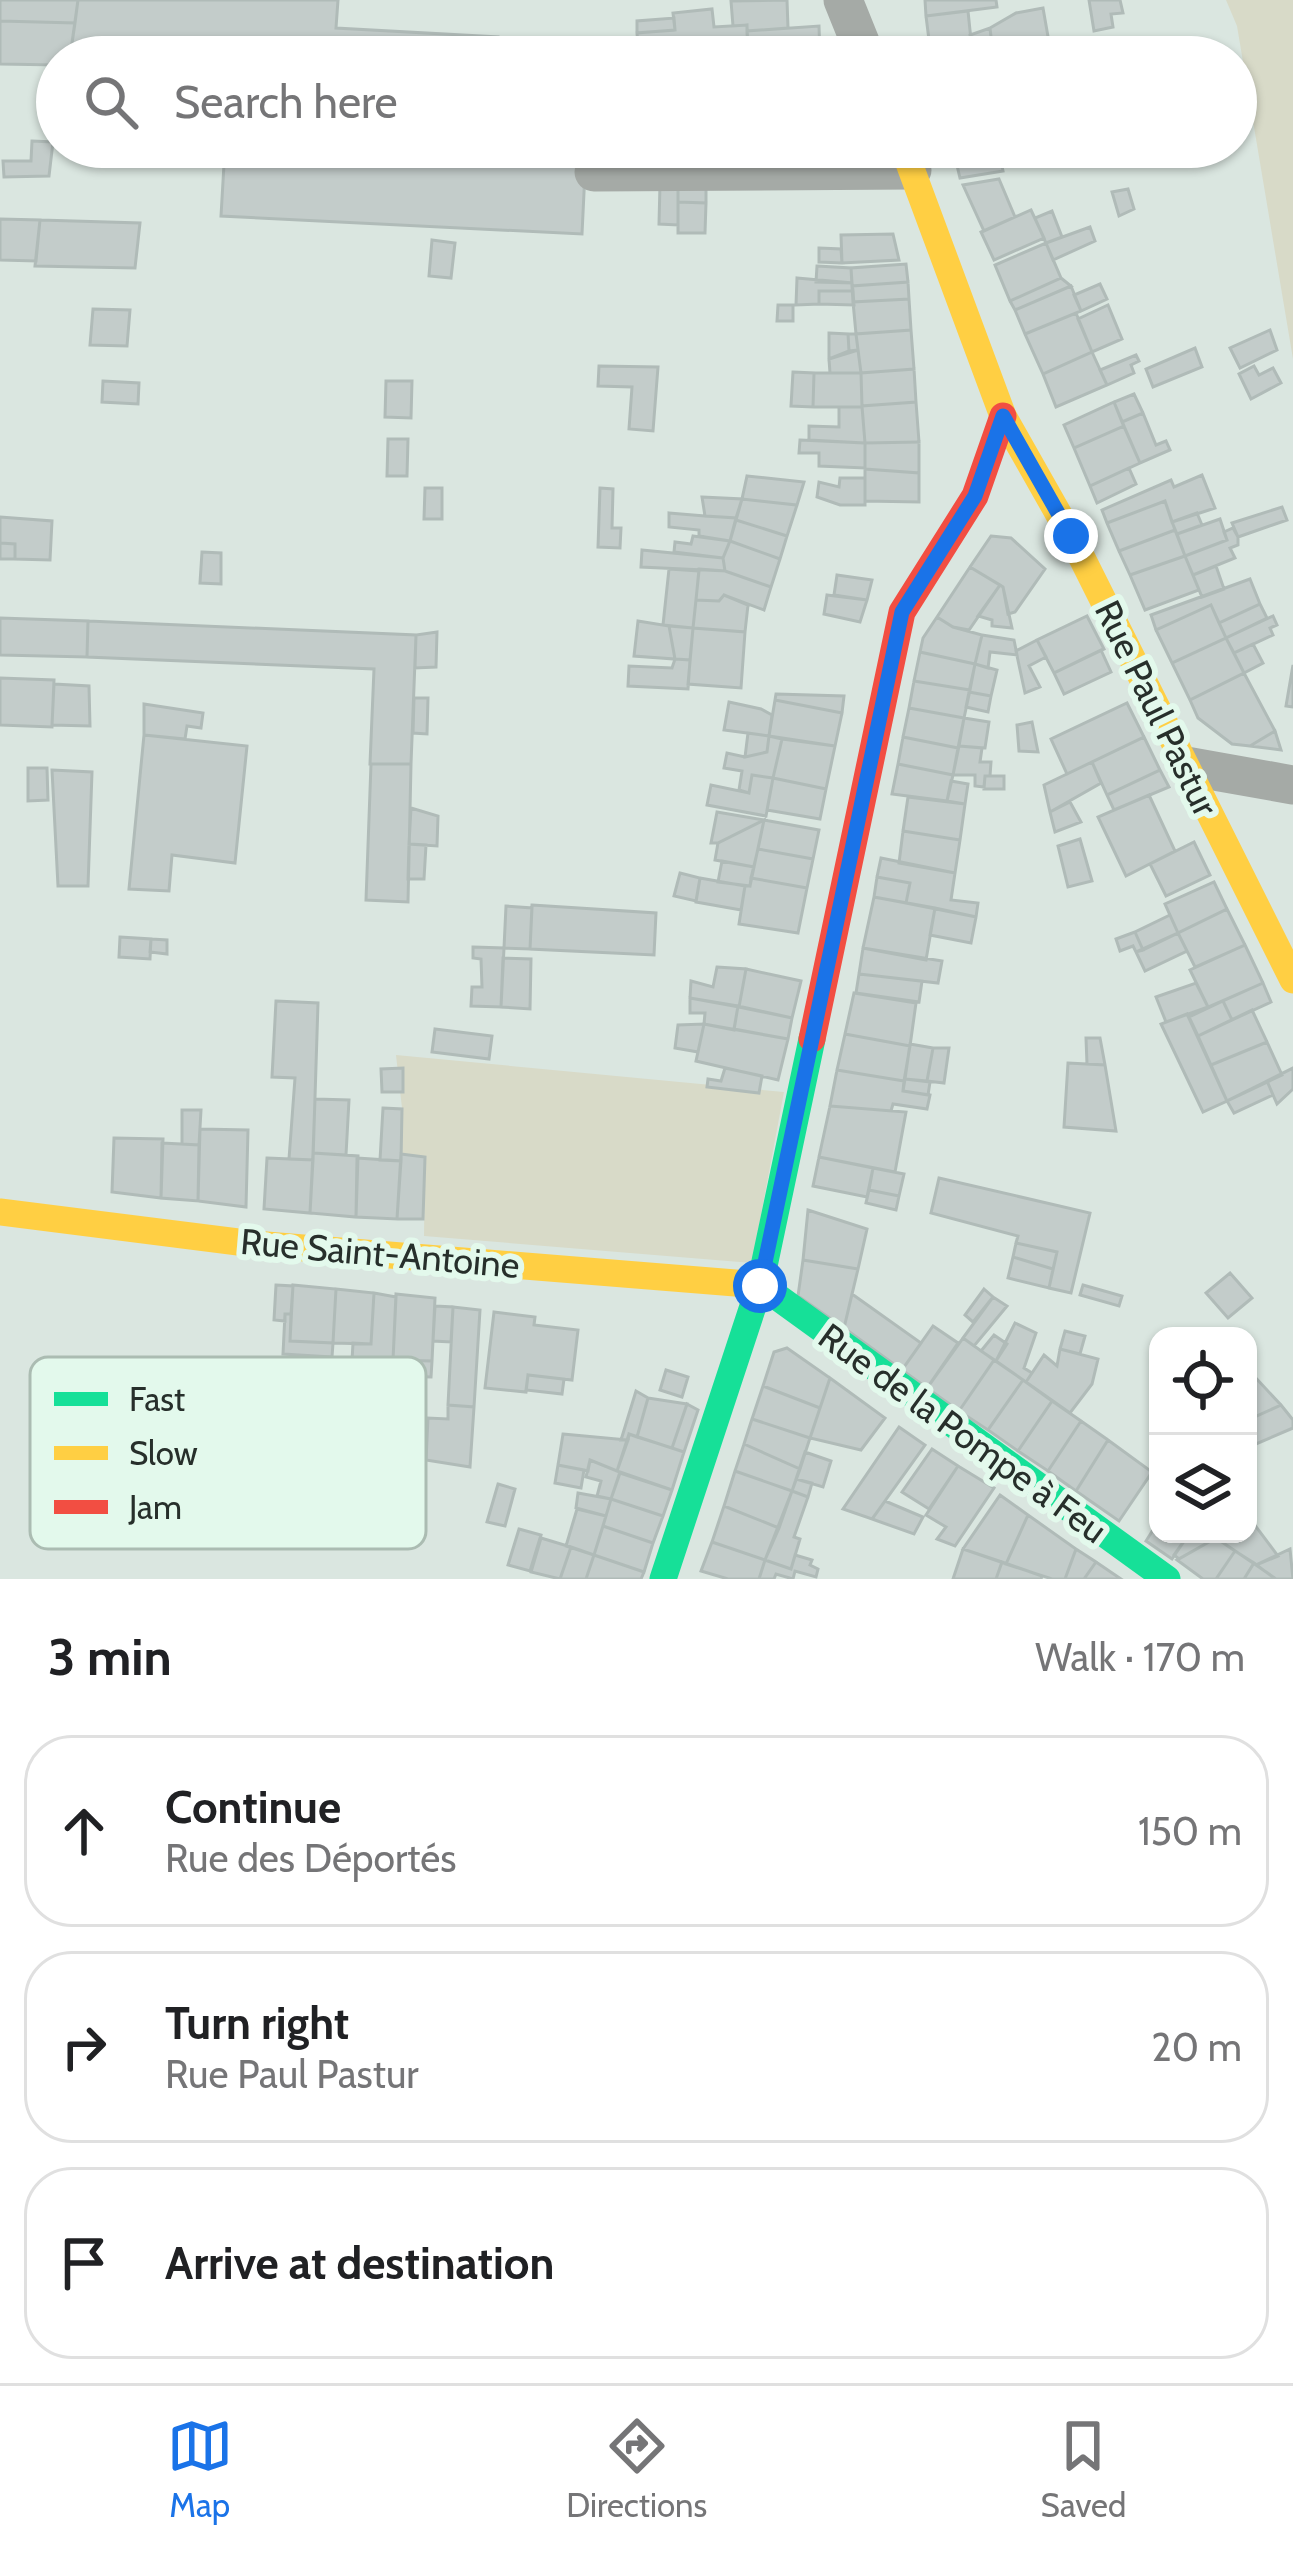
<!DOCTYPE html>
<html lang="en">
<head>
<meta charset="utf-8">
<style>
	body { margin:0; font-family:Cabin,sans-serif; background:#f6f6f6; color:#202124 }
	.controls { position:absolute; right:36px; bottom:36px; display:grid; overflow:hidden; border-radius:24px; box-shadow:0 3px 9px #0004 }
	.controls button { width:108px; height:108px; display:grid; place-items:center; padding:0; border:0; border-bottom:3px solid #e0e0e0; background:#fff; color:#202124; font:60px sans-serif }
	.stop { position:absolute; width:36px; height:36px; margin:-27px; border:9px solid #1a73e8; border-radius:50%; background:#fff }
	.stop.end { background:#1a73e8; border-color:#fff; box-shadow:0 3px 12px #0008 }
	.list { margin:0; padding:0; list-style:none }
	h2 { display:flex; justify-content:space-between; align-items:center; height:156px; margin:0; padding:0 48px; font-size:51px }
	h2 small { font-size:39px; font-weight:400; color:#757577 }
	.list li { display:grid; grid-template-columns:78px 1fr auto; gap:36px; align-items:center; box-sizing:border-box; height:192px; margin:0 24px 24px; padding:0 24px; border:3px solid #e0e0e0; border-radius:48px }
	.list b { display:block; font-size:45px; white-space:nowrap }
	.list p { margin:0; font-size:39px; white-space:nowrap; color:#757577 }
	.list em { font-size:39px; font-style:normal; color:#757577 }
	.icon { flex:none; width:66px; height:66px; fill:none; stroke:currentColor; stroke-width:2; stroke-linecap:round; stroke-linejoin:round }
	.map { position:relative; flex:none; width:1293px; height:1579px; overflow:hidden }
	.search { position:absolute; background:#fff; box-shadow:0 3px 9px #0004; left:36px; right:36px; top:36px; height:132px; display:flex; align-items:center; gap:30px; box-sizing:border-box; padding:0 42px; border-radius:66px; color:#757577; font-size:45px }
	.sheet { height:804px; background:#fff }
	nav { display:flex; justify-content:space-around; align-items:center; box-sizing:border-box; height:168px; border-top:3px solid #e0e0e0; background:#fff; font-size:33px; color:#757577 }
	nav a { display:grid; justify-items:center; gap:6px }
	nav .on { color:#1a73e8 }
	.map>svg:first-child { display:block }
</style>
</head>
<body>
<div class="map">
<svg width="1293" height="1579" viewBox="0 0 1293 1579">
	<rect width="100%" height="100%" fill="#dae6e0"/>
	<path fill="#d8dac8" d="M1226,0H1293V359L1237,26Z
		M396,1055L784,1092L752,1263L424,1236L425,1157L401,1154L402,1108Z"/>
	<path fill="#c3ccca" stroke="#b0bbb8" stroke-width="3" d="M0,0H78L75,23L0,21Z
		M78,0H338L336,28L498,37L497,57H70Z
		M787,0L788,28L747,31V25L733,26L731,1Z
		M925,0H996L997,7L926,16Z
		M1089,0H1120L1123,13L1111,14L1113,27L1094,31Z
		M1043,8L1050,48L993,54L990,28L1016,13Z
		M712,9L714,27L747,25L748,53H734L733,46L639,57L637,33L675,30L673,13Z
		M968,11L971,40H929L926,16Z
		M674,18L675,30L637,33V21Z
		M0,21L75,23L70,57H57V65L0,64Z
		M819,26L820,57H748L747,31Z
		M990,28L993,54L973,57L970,35Z
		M929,40H971L973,57H931Z
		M1031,50L1033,57H1003L1002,53Z
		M32,141L53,142L49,176L4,177L3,161H31Z
		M225,147H501L586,151L582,234L221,216Z
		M750,147H824V151L750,155Z
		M984,147H998L1003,171L960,178L954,153Z
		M678,176L706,177V203L678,202Z
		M999,179L1015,217L984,231L963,185Z
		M660,184L678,185V225L659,224Z
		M1128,189L1134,209L1119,216L1112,192Z
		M678,202L706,203L705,233H678Z
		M1031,210L1044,238L994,260L981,232Z
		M1052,211L1062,237L1046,243L1035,218Z
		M0,219L40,220L36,261L0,260Z
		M40,220L140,223L135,268L35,266Z
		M1090,227L1095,241L1053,260L1046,243Z
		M893,234L899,260L842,263L841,235Z
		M432,240L455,243L451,278L429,276Z
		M1046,243L1061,278L1010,301L995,265Z
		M819,248L841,249L842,263L819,262Z
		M906,264L908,282L852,286L851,268Z
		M817,266L851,268L852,283L816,282Z
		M797,278L852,283L853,291H819V304L796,305Z
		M1061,278L1071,286L1015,310L1010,301Z
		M908,282L909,299L853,302L852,286Z
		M1100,284L1107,299L1081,311L1074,295Z
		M1071,286L1081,311L1025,334L1015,310Z
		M819,291H853L854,305L819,304Z
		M909,299L911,330L856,334L853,302Z
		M778,305H793V321H777Z
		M1108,305L1122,339L1092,352L1078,319Z
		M93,309L130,310L127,346L90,345Z
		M1076,313L1092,352L1043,374L1025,334Z
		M911,330L914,369L861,373L856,334Z
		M1270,330L1277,350L1240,368L1230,348Z
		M829,333L848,334L849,351L829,359Z
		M848,334H856L858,350L849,351Z
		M1195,348L1202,367L1153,387L1146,369Z
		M858,350L861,373H830L829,359Z
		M1092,352L1107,385L1056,407L1043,374Z
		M1136,355L1139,361L1131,365L1134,373L1107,385L1100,370Z
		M599,366L658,367L653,431L629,429L632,387L598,386Z
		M1254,366L1259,375L1273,368L1281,383L1251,399L1239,374Z
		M914,369L916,402L862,406L861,373Z
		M793,372L814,373L813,407L791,406Z
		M814,373H861L862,407H813Z
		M103,381L139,383L138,404L102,402Z
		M386,381H412L411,418L385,417Z
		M1134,394L1143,413L1122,422L1114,402Z
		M916,402L919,442L865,443L862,406Z
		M1114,402L1124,426L1074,448L1064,425Z
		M839,407H862L865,443L809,440V426L839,427Z
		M1143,413L1156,445L1166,441L1170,450L1140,463L1122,422Z
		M1124,426L1140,463L1090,486L1074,448Z
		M388,439H408L407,476H387Z
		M800,440L865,443V468L819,466V453H799Z
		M919,442V473L865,469V443Z
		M1129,468L1136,484L1097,503L1090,486Z
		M865,469L919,473V502L865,501Z
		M1202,475L1215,508L1172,522L1165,501L1107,523L1102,510L1171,480L1174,487Z
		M747,476L804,482L797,505L742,499Z
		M840,478H865V505H840L817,497L819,482L839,487Z
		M425,488H442V519H424Z
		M600,488L613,489L612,528H621L620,548L598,547Z
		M702,497L742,499L736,518L705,516Z
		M742,499L797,505L787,536L736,520Z
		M1165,501L1175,530L1119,551L1107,523Z
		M1282,507L1287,520L1238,537L1232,523Z
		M669,513L705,516L736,518L730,541L699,536V530L669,527Z
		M1197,513L1202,525L1177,534L1172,522Z
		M0,517L52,521L50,560L15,559V544L0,543Z
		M1220,519L1227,540L1185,556L1177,534Z
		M736,520L787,536L780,559L730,541Z
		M1233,528L1238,537V545L1230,548L1235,558L1193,575L1185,556L1227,540L1224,532Z
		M1175,530L1185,556L1130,575L1119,551Z
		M693,536L730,541L723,558L674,552L675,542L691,544Z
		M991,536L1011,538L1045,569L1015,612L1008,614L1003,587L970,567Z
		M730,541L780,559L771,587L725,571L723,558Z
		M0,543L15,544V559H0Z
		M642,550L723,558L725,571L641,567Z
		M202,552L221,553V584L200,583Z
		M1185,556L1199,590L1145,610L1130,575Z
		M1216,566L1224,589L1202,597L1193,575Z
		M970,567L1000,585L969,630L953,627L937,617Z
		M669,569L699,571L693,628L663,625Z
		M699,569L725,571L771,587L764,610L724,595L719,601L696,600Z
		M837,575L872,580L867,600L834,595Z
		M1250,579L1260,604L1219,623L1211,605L1156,630L1151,615Z
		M1000,585L1003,587L1012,628L992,626V620L978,616Z
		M724,595L748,605L745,632L693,628L696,600L719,601Z
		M827,595L867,600L860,622L824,614Z
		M1260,604L1267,618L1226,638L1219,623Z
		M1211,605L1226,638L1172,663L1156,630Z
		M1087,616L1104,649L1054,673L1037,640Z
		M1273,616L1277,625L1270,628L1273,635L1234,653L1226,638Z
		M937,617L953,627L982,635L975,664L920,652L923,638Z
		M0,618L88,621L87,657L0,655Z
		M88,621L416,635L411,764H370L374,669L87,657Z
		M638,621L669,626L675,659L634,656Z
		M669,626L693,628L690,660L675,659Z
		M693,628L745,632L741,688L688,684Z
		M437,632L436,667L415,668L416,635Z
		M982,635L1014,640L1017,655L990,652L988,668L975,664Z
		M1226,638L1244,673L1190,700L1172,663Z
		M1037,640L1046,657L1029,666L1040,687L1025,693L1016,651Z
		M1253,644L1263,663L1244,673L1234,653Z
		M1101,650L1111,672L1064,694L1054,673Z
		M920,652L975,664L970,690L914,681Z
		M675,659L690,660L688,689L628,686L629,666L672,668Z
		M975,664L997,670L991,696L969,692Z
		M1293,665V707L1286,706Z
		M1244,673L1275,731L1250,746L1232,744L1198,718L1190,700Z
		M0,678L54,680L52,727L0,725Z
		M914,681L970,690L964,718L909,708Z
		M54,684L89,686L90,726L52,725Z
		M969,692L991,696L988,712L966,707Z
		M776,694L844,696L842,713L775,700Z
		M414,698H428L427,734L413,733Z
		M775,700L842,713L835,746L769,736Z
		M729,702L761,709L772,715L769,736L724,730Z
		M1127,703L1144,737L1067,774L1051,739Z
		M144,704L203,713L201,728L187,726L185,739L144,735Z
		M909,708L964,718L958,748L903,737Z
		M964,718L989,722L985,748L959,746Z
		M1032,722L1038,752L1019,751L1017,725Z
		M1275,731L1281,750L1250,746Z
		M748,733L769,736L767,752L745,757Z
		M144,735L247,746L235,863L172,855L169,891L129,889Z
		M769,736L782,739L773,778L752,775L749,793L739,790L742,771L724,768L727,753L745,757L767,752Z
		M903,737L958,748L953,775L898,764Z
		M1144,737L1160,770L1107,795L1092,762Z
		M782,739L835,746L826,789L773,778Z
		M959,746L982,748L980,762H991L990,776H985L984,787L975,786V775H953Z
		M1092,762L1101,783L1050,812L1044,785Z
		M371,764H411L408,902L366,900Z
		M898,764L953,775L947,801L892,794Z
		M28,768H47L48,800L28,801Z
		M52,770L92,772L88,886H58Z
		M1160,770L1169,787L1114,810L1107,795Z
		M752,775L773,778L766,816L707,805L711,785L749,793Z
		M985,776H1004V789H984Z
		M773,778L826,789L820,819L767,810Z
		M951,781L968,784L965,804L947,801Z
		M1149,795L1175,851L1126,876L1098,817Z
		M908,797L965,804L960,840L903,831Z
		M1070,802L1081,822L1055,832L1050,812Z
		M411,808L438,816L437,846L409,844Z
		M717,812L764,820L718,843H711Z
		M764,820L819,830L813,859L758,849Z
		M764,820L754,867L715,860L718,843Z
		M903,831L960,840L955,873L899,863Z
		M1080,839L1092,881L1068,887L1058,846Z
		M1194,842L1210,875L1166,896L1150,864Z
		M409,844L426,845L424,879H408Z
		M758,849L813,859L807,888L751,878Z
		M881,858L955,873L951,900L978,903L976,917L906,903L910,883L877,877Z
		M722,861L754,867L750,886L718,882Z
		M680,873L700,878L696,901L674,896Z
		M877,877L910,883L906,903L874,897Z
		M700,878L745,886L741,910L696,902Z
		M751,878L807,888L798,933L739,924L745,886H750Z
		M1214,882L1227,909L1178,933L1165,904Z
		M874,897L935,908L926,960L863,948Z
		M532,905L656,913L654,955L530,949Z
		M506,906L532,908L530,949L504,948Z
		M935,908L976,917L971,943L930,935Z
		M1227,909L1245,945L1195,967L1178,933Z
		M1170,915L1178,933L1143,950L1135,932Z
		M1135,932L1143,950L1136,952L1133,946L1120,951L1116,939Z
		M1178,933L1187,951L1145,971L1136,952Z
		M120,937L151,939L150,959L119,957Z
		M151,939L167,940V954L150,952Z
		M1245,945L1263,983L1208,1007L1190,970Z
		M473,947L504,948L501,1007L471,1006L472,987H482L481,959L473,958Z
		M863,948L942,961L938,983L859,974Z
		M503,958L531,959L530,1009L501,1007Z
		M717,967L746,969L739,1007L690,998L691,981L713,987Z
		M746,969L801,981L792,1018L739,1007Z
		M859,974L922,981L919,1002L856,993Z
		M1196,983L1208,1007L1166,1022L1156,997Z
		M1263,983L1271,1002L1232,1020L1223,1001Z
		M854,993L916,1003L910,1046L845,1034Z
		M690,998L738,1006L734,1030L704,1024L705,1013H690Z
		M276,1001L318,1003L313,1160L289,1159L295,1078L272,1077Z
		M1223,1001L1232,1020L1198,1036L1189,1017Z
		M738,1006L792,1018L788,1039L734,1029Z
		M1252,1010L1267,1042L1211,1065L1198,1036Z
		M1187,1014L1227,1101L1203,1112L1161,1024Z
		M704,1024L788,1039L778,1080L696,1061Z
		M704,1024L698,1052L675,1048L678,1025Z
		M435,1029L492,1036L489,1059L432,1052Z
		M845,1034L910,1046L904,1081L837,1070Z
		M1086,1038H1100L1105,1065L1087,1064Z
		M1267,1042L1282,1075L1227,1101L1211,1065Z
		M910,1044L933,1048L927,1081L905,1079Z
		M933,1048H949L944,1083L927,1081Z
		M1068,1063L1105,1065L1116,1131L1064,1127Z
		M403,1068V1092H382L381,1069Z
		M725,1068L762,1076L759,1093L707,1087L708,1079L721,1081Z
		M1293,1068V1089L1277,1104L1267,1081Z
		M837,1070L904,1081L903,1091L930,1095L927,1109L893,1104L891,1111L830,1106Z
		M905,1079L930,1082L928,1095L903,1091Z
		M1267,1081L1273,1095L1234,1113L1227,1101Z
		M315,1099L349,1100L346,1155L313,1153Z
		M830,1106L906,1112L895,1172L819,1157Z
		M383,1108L402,1109L401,1161L380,1160Z
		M182,1110H201L199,1145L182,1144Z
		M200,1129L248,1130L246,1207L198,1201Z
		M114,1138L163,1139L161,1198L112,1192Z
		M162,1143L199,1145L198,1201L161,1198Z
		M313,1153L358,1156L356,1217L310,1213Z
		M401,1154L425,1157L423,1219H397Z
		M819,1157L873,1168L867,1197L813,1186Z
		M267,1158L313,1160L310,1213L264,1209Z
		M357,1158L401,1161L397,1219L356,1217Z
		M873,1168L904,1174L899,1196L869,1190Z
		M939,1178L1090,1213L1071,1293L1049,1288L1057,1252L1016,1243L1018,1236L931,1213Z
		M869,1190L899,1196L896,1210L866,1203Z
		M808,1210L867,1229L858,1269L803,1260Z
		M1016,1243L1057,1252L1053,1269L1013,1257Z
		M1013,1257L1053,1269L1049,1288L1008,1278Z
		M803,1260L858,1269L844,1328L798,1296Z
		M1230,1273L1252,1298L1228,1318L1206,1293Z
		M276,1285L293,1286L291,1314H285V1321L274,1320Z
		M293,1285L336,1289L333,1343L290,1341Z
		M1083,1285L1122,1296L1119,1306L1080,1295Z
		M336,1289L374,1293L371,1344L333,1343Z
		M984,1289L993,1297L973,1322L965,1315Z
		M374,1293L396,1297L393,1360L432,1361L431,1377L391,1376L393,1365L352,1361L353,1343L371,1344Z
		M396,1294L435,1298L432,1361L393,1360Z
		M852,1294L921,1343L902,1370L844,1328Z
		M993,1297L1007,1306L974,1346L963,1338Z
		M435,1306L453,1307L451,1342L433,1341Z
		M453,1307L480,1310L474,1407L448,1405Z
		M494,1312L535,1317L534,1325L578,1330L572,1380L528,1375L526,1392L485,1388Z
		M285,1314H291L290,1341L333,1343L332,1357L283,1354Z
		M1015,1323L1036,1333L1024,1368L1032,1373L1026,1382L996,1361Z
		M933,1326L958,1343L927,1388L902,1370Z
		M1065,1331L1085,1336L1080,1354L1060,1349Z
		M994,1335L1007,1344L996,1361L981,1351Z
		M963,1338L994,1360L959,1411L927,1388Z
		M787,1348L830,1378L820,1408L763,1386L774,1352Z
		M1060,1349L1098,1359L1092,1384L1070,1413L1026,1382L1044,1355L1057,1366Z
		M994,1360L1023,1380L988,1430L959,1411Z
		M666,1370L688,1377L682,1397L660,1390Z
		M528,1375L564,1379L562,1394L526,1390Z
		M1254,1376L1281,1405L1248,1420V1383Z
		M830,1378L885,1418L861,1450L810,1438Z
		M1023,1380L1052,1401L1018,1451L988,1430Z
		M763,1386L820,1408L810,1438L752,1419Z
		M636,1391L648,1398L637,1437L629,1434L628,1440H621Z
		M648,1398L687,1404L672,1448L637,1437Z
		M1052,1401L1081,1421L1048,1471L1018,1451Z
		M687,1404L698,1410L684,1452L672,1448Z
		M448,1405L474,1407L470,1467L426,1460L428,1418L448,1419Z
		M1281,1405L1293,1420V1428L1249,1447L1248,1420Z
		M752,1419L810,1438L800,1469L744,1444Z
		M1081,1421L1108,1440L1076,1491L1048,1471Z
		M899,1427L925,1445L872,1519L843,1509Z
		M563,1434L628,1440L617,1471L590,1460L588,1471L558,1465Z
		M629,1434L684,1452L672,1490L617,1471Z
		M1108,1440L1152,1472L1119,1521L1076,1491Z
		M744,1444L800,1469L792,1491L735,1471Z
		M932,1449L958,1466L929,1509L902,1492Z
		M805,1452L831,1461L823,1487L796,1479Z
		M590,1460L620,1472L611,1499L597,1496L601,1481L586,1477Z
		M558,1465L584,1470L581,1488L555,1483Z
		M958,1466L994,1488L955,1546L937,1539L946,1527L926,1515Z
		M735,1471L792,1491L779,1528L724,1506Z
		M620,1473L672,1490L663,1516L611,1499Z
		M796,1479L812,1483L808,1497L792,1491Z
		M498,1484L515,1489L505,1526L487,1522Z
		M792,1491L808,1497L794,1537L800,1539L791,1569L765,1560Z
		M578,1493L611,1499L606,1516L576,1508Z
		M1000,1495L1028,1515L1006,1564L963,1549Z
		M611,1499L663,1516L653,1543L603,1526Z
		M885,1501L923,1517L914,1534L872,1519Z
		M724,1506L779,1528L765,1560L712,1542Z
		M577,1509L606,1516L594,1555L566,1546Z
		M1028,1515L1076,1549L1065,1579H1052L1006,1564Z
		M1251,1520L1278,1556L1256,1565L1216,1538L1248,1534Z
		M1158,1522V1534H1189L1172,1559L1146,1541Z
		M603,1526L653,1543L644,1572L594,1555Z
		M519,1529L541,1535L530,1571L508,1565Z
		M1189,1534H1223L1179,1559L1174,1555Z
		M541,1538L571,1547L560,1579L531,1572Z
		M1216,1538L1235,1551L1216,1579H1203L1177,1560Z
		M712,1542L765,1560L759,1579H728L701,1571Z
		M571,1547L594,1555L586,1579H560Z
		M963,1549L1002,1562L996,1579H953Z
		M1076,1549L1096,1562L1084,1579H1065Z
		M1290,1549L1293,1579H1276L1256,1565Z
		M1235,1551L1254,1563L1244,1579H1216Z
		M594,1555L644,1572L641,1579H586Z
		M795,1555L812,1560L810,1565L818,1569L816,1577L795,1571L793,1579L776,1574L774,1579H759L765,1560L791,1569Z
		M1002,1562L1042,1576L1041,1579H996Z
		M1096,1562L1121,1579H1084Z
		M1254,1563L1274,1578L1273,1579H1244Z"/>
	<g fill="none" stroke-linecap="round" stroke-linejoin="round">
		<path stroke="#a5aaa6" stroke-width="39" d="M843,0L866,57
			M594,172L912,170
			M1186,766L1293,785"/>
		<path stroke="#16e098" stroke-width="27" d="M769,1291L1167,1579
			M663,1579L760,1285L812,1039"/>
		<path stroke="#ffcf43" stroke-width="27" d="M903,147L1003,416L1071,536L1293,980
			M0,1212L254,1244L760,1285L769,1291"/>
		<path stroke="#f24e42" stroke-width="27" d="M812,1039L902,612L975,496L1003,416"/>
	</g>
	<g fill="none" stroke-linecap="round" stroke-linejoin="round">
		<path stroke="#1a73e8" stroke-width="15" d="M760,1286L902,612L975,496L1003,416L1071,536"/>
	</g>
	<g text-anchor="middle" stroke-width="12" stroke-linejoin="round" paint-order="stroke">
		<g font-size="36" fill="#272f2b" stroke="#e3f9ec">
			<text transform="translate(1157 708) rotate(64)" y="13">Rue Paul Pastur</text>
			<text transform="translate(380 1253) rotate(5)" y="13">Rue Saint-Antoine</text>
			<text transform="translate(963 1433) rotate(36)" y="13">Rue de la Pompe à Feu</text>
		</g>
	</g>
	<rect x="30" y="1357" width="396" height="192" rx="18" fill="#e3f9ec" stroke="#abbcb2" stroke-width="3"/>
	<rect x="54" y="1392" width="54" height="14" fill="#16e098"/>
	<rect x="54" y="1446" width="54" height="14" fill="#ffcf43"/>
	<rect x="54" y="1500" width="54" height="14" fill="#f24e42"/>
	<g font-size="33" fill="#272f2b">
		<text x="129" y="1411">Fast</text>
		<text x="129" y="1465">Slow</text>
		<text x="129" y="1519">Jam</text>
	</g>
</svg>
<div class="controls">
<button><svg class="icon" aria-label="locate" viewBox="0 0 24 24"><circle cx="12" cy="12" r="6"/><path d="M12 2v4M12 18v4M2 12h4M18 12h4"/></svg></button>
<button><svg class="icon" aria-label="layers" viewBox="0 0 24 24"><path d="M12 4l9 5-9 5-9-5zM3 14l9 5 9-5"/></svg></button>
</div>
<div class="stop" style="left:760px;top:1286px"></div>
<div class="stop end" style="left:1071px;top:536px"></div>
<div class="search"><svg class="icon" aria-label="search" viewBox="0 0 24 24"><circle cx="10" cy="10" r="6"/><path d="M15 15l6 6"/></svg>Search here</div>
</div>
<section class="sheet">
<h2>3 min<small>Walk · 170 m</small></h2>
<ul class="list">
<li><svg class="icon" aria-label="ahead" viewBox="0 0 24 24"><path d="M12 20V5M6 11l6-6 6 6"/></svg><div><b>Continue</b><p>Rue des Déportés</p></div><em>150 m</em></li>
<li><svg class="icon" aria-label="right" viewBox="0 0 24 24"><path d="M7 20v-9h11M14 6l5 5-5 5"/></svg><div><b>Turn right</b><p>Rue Paul Pastur</p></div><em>20 m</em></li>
<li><svg class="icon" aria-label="arrive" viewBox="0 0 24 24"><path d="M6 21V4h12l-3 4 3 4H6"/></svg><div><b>Arrive at destination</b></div></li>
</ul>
</section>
<nav>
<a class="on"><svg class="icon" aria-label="map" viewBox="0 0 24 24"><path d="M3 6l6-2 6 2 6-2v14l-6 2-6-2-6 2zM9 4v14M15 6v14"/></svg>Map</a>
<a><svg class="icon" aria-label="directions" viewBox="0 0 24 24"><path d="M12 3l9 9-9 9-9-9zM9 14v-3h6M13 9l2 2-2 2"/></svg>Directions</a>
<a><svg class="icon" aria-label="saved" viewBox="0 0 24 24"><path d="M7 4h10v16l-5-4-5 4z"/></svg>Saved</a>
</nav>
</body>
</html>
